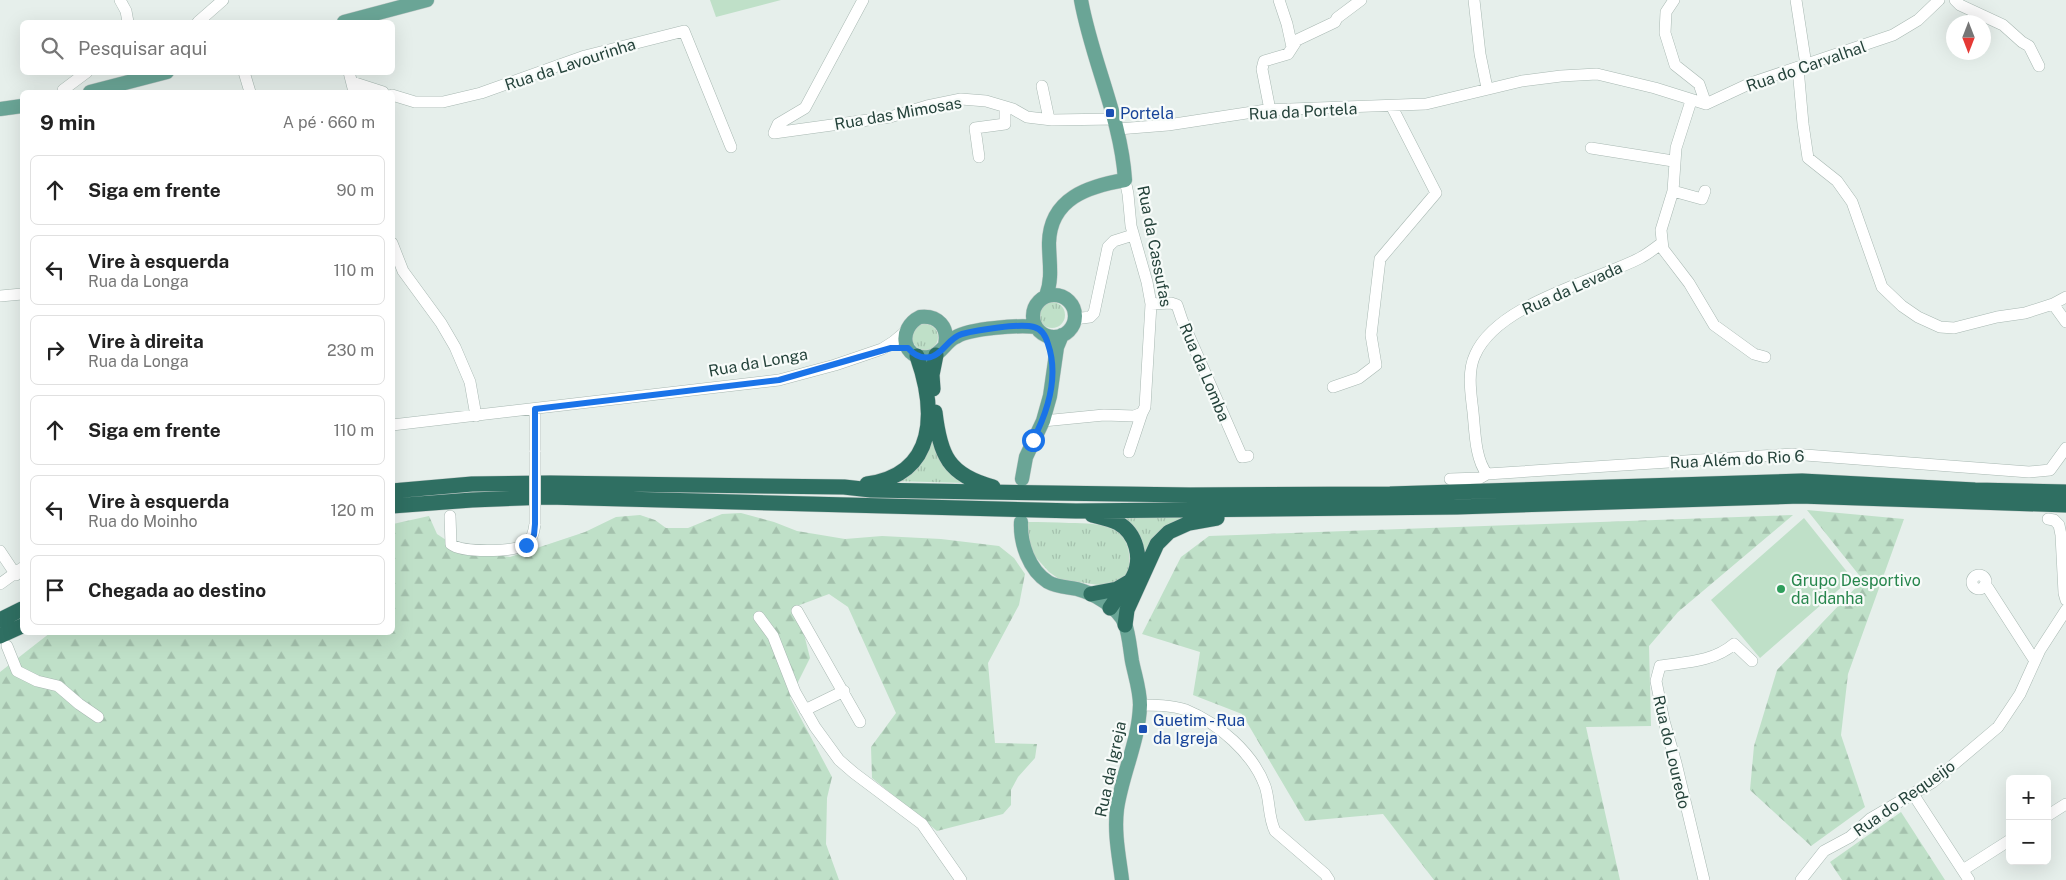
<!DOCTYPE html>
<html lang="pt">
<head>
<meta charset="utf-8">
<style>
	body { margin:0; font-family:"Public Sans",sans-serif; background:#f6f6f6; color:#222 }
	.controls { position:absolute; right:15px; bottom:15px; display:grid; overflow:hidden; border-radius:8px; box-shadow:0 5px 20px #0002 }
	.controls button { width:45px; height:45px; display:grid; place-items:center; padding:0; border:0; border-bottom:1px solid #e0e0e0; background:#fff; color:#222; font:25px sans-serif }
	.compass { position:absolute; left:1946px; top:15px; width:45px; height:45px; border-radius:50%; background:#fff; box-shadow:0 5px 20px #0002; rotate:180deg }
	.stop { position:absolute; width:15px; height:15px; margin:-11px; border:4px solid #1a73e8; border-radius:50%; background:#fff }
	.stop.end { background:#1a73e8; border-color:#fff; box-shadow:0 1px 5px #0008 }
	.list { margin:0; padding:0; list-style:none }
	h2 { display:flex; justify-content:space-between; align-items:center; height:65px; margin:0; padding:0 20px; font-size:21px }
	h2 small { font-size:16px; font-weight:400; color:#767676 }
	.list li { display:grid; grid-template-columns:32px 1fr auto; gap:15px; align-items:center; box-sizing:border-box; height:70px; margin:0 10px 10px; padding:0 10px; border:1px solid #e0e0e0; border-radius:8px }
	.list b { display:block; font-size:19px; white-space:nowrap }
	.list p { margin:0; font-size:16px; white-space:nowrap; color:#767676 }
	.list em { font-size:16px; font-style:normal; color:#767676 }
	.icon { flex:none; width:28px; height:28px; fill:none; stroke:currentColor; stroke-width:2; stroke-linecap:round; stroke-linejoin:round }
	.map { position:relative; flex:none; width:2066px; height:880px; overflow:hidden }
	.search { position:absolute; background:#fff; box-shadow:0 5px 20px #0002; left:20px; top:20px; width:375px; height:55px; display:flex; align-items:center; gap:12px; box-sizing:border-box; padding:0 18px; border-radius:8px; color:#767676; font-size:19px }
	.panel { position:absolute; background:#fff; box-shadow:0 5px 20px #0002; left:20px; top:90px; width:375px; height:545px; border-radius:8px }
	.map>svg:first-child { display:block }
</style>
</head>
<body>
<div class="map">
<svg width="2066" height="880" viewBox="0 0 2066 880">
	<defs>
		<pattern id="grass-tufts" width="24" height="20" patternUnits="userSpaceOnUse" patternTransform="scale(1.25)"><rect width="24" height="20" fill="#bfe0c8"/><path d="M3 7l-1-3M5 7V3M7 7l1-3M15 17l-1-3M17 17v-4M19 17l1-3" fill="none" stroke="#a4c1ad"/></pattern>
		<pattern id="forest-firs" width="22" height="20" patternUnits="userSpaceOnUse" patternTransform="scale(1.25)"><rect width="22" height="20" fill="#bfe0c8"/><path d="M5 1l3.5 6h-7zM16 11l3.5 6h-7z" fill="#a4c1ad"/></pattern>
	</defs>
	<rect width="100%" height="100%" fill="#e6efeb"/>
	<path fill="url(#grass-tufts)" d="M1039 315a13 13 0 1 1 26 0a13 13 0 1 1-26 0Z
		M912 337a13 13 0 1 1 26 0a13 13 0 1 1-26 0Z
		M931,434L967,483L892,481Z
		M1118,517L1182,518L1145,553Z
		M1027,522C1041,522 1055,522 1069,523C1106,523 1134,526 1129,571L1118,582L1105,586L1059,579L1049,572L1031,552Z"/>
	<path fill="url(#forest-firs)" d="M1807,510L1904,519L1848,674L1841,735L1865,807L1811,846L1750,790L1754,746L1777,670L1863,580Z
		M741,513L774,522L797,531L845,539L882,536L941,539L999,546L1014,558L1025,574L1019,605L988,663L995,743L1037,744L1035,758L1018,777L1011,790V805L1003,814L937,831L872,778L871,747L896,713L848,607L829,594L797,606L810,658L790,698L832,777L827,798L826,844L839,880H0V672L50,633L392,632L393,524L429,516L437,534L461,550L510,557L585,532L616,517L640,515L655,520L666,528H688L722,514Z
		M1793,515L1678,612L1649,646L1651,726L1586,727L1620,880H1434L1383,814L1305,821L1242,714L1193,695L1200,652L1142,634L1181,557L1209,536Z
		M1901,812L1945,880H1842L1830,862Z"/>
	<path fill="#bfe0c8" d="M710,0H781L716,17Z
		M1804,518L1852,578L1760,658L1711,600Z"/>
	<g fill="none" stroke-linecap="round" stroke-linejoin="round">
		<g stroke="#a8b8b2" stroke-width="12">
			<path id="minor" d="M120,0L126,11L128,22
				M1279,0L1287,24L1292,47
				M1474,0L1480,54L1487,88
				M1674,0L1666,12L1665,33L1675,65L1699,84L1706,104
				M1796,0L1806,65
				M1955,0L1960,5L2003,25L2022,42L2029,46L2039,66
				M198,22L223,0
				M1798,68L1803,124L1808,158L1837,181L1852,202L1882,287L1902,306L1918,317L1940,327L1954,328L1997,317L2025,313L2053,304L2066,297
				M244,72L250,92
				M349,72L354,92
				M352,82L383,92
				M1042,86L1049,119
				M63,92V90L87,72
				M392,95L415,102H443L481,93L585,56L684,31L731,147
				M1691,101L1676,148L1673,191L1661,230L1663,249L1689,283L1714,325L1754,354L1765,357
				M1270,110L1262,69L1264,61L1288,54L1297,40L1335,22L1337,18L1361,0
				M1118,129L1168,125L1266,110L1426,104L1522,81L1561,76L1597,74L1655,88L1706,104L1751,83L1893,35L1918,20L1939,0
				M774,133L890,117L927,106L961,99L986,101L1013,109L1027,117L1052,120L1114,119
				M774,133L778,124L805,108L863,0
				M1591,148L1673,161
				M979,157L975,128L1005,124V107
				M1673,191L1702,199L1705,191
				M392,243L403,271L441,323L455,347L470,382L476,416
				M0,296L22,294
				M1151,304L1171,303L1177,305L1182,320L1242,457L1248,456
				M2053,304L2066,322
				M1074,319L1090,317L1094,313L1108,247L1114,241L1133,235
				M1333,387L1359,378L1376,365L1371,335L1380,259L1436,193L1392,107
				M1043,421L1104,415L1134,416L1142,413L1145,407L1151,304L1147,282L1131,226L1128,194L1125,180
				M392,425L779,380L835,365L882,349L893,342L905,332
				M535,452V409
				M1129,452L1142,413
				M1487,474C1475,459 1475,431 1473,412C1471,394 1467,372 1475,355C1497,304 1593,282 1640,258C1648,254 1655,248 1662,243
				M1450,479L1480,478L1487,474L1792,454L2029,472L2050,470L2066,448
				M450,516L451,544C462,553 512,552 525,545C532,541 534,532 535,524
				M2048,519L2054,520L2059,525L2061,535L2064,593L2066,600
				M0,551L16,575
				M1972 582a7 7 0 1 1 14 0a7 7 0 1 1-14 0Z
				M0,584L22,568
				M1984,586L1988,588L2035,661
				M797,611L860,722
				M759,617L773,636L795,692L815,727L839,760L854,773L922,824L961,880
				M7,646L17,671L37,681L58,686L79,704L98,717
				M1140,705C1155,705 1171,705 1186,710C1218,723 1253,753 1265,786C1270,800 1268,817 1275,831L1325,874L1329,880
				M805,710L844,691
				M1913,794L1969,880
				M2047,816L2066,804
				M1963,870L2010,840
				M1704,880L1676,763L1664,721L1656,681L1660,666C1686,662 1713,662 1734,644L1752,661
				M1801,880L1824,851L1850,837L1870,819L1933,782L1998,727L2020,694L2040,650L2066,610"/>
		</g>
		<g stroke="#c2cac8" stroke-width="15">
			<path id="major" d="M344,22L427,0
				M90,92L167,72
				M0,109L22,106
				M1033 316a21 21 0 1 1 42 0a21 21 0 1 1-42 0Z
				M1046,296C1053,278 1049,261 1049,243C1050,198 1089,186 1125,180C1121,118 1092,61 1081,0
				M945,345C949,327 938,315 920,317C897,328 902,361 929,357C941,355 945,342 956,337C970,328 1020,325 1036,327
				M1022,479L1026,457L1043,421L1050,396L1057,347L1062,335
				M1021,522C1020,543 1029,570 1048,582C1057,587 1067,587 1077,589C1093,593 1118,607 1125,624C1129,634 1130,649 1132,661C1135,676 1140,690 1140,705C1139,741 1122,774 1117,809C1114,833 1119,856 1122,880"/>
		</g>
		<g stroke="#c2cac8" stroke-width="16">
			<path id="highway" d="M933,389L932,375L936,355
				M935,412C940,455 948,475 993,487
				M867,484C938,474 936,410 917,356
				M392,491L472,484L550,483L844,487L871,490L983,492L1190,495L1390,494L1802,481L1975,490L2066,492
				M392,506L472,500L548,497L1076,511L1457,507L1800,496L2066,505
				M1092,515C1100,517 1111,519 1118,523C1136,533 1143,558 1133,577C1127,588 1117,597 1110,608
				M1091,594L1117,589L1129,582
				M0,620L22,609
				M1125,625L1127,610L1157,544L1169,532L1189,523L1217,518
				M0,636L22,626"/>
		</g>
		<use href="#minor" stroke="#fff" stroke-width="11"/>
		<use href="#major" stroke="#6aa596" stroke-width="14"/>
		<use href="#highway" stroke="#2f6f62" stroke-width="15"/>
		<g stroke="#a8b8b2" stroke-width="12" stroke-linecap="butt">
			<path id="minor-bridge" d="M535,452V524"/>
		</g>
		<use href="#minor-bridge" stroke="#fff" stroke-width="11"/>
	</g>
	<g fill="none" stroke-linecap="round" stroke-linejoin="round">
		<path stroke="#1a73e8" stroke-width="6" d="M526,545L534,535L535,524V409L779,380L891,348H908C914,355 922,359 931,357C944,353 948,338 962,334C977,330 1020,323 1034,327C1042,329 1046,337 1048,344C1059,376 1048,411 1033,440"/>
	</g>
	<g fill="#1a4fb4" stroke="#f7fbf9" stroke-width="2">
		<rect x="1105" y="108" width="10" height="10" rx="2.5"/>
		<rect x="1138" y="724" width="10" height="10" rx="2.5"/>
	</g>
	<circle fill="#2e9e5b" stroke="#f7fbf9" stroke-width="2" cx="1781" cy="589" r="5"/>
	<g text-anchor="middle" stroke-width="4.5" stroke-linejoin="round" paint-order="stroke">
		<g font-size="16" fill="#24423a" stroke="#f7fbf9">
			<text transform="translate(570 64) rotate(-18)" y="6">Rua da Lavourinha</text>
			<text transform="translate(1806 66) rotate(-19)" y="6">Rua do Carvalhal</text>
			<text transform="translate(1303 111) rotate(-3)" y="6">Rua da Portela</text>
			<text transform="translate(898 113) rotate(-10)" y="6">Rua das Mimosas</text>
			<text transform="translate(1155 246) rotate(79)" y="6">Rua da Cassufas</text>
			<text transform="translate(1572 288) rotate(-24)" y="6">Rua da Levada</text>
			<text transform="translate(758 362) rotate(-10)" y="6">Rua da Longa</text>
			<text transform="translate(1205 372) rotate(67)" y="6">Rua da Lomba</text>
			<text transform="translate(1737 459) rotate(-3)" y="6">Rua Além do Rio 6</text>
			<text transform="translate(1672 752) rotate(77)" y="6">Rua do Louredo</text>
			<text transform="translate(1110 769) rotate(-78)" y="6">Rua da Igreja</text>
			<text transform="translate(1904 798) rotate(-35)" y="6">Rua do Requeijo</text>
		</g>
		<g font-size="16" fill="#164399" stroke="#f7fbf9" text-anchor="start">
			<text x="1120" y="119">Portela</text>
			<text x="1153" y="726">Guetim - Rua<tspan x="1153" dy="18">da Igreja</tspan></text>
		</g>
		<g font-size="16" fill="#27864d" stroke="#f7fbf9" text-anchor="start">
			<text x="1791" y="586">Grupo Desportivo<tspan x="1791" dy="18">da Idanha</tspan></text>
		</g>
	</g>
</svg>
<div class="controls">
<button>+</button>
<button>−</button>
</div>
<svg class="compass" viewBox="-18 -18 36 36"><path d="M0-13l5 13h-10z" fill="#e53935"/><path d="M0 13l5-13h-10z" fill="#767676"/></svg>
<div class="stop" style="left:1033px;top:440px"></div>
<div class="stop end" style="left:526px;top:545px"></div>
<div class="search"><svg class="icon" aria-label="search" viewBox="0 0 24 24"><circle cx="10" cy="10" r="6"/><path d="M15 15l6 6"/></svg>Pesquisar aqui</div>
<section class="panel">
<h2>9 min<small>A pé · 660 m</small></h2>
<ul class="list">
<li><svg class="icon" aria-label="ahead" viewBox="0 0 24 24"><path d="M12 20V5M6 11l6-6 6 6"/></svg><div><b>Siga em frente</b></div><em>90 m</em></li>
<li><svg class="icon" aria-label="left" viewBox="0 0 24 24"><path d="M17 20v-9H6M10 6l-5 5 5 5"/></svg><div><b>Vire à esquerda</b><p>Rua da Longa</p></div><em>110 m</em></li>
<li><svg class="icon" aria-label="right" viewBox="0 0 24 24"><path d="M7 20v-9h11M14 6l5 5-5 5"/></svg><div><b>Vire à direita</b><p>Rua da Longa</p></div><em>230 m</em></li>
<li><svg class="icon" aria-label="ahead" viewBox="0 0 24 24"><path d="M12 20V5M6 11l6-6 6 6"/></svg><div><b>Siga em frente</b></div><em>110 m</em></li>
<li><svg class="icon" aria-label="left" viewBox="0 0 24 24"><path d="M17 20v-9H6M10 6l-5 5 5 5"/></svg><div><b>Vire à esquerda</b><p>Rua do Moinho</p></div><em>120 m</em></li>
<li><svg class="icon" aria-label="arrive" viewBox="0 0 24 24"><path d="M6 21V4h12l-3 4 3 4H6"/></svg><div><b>Chegada ao destino</b></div></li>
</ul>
</section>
</div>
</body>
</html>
